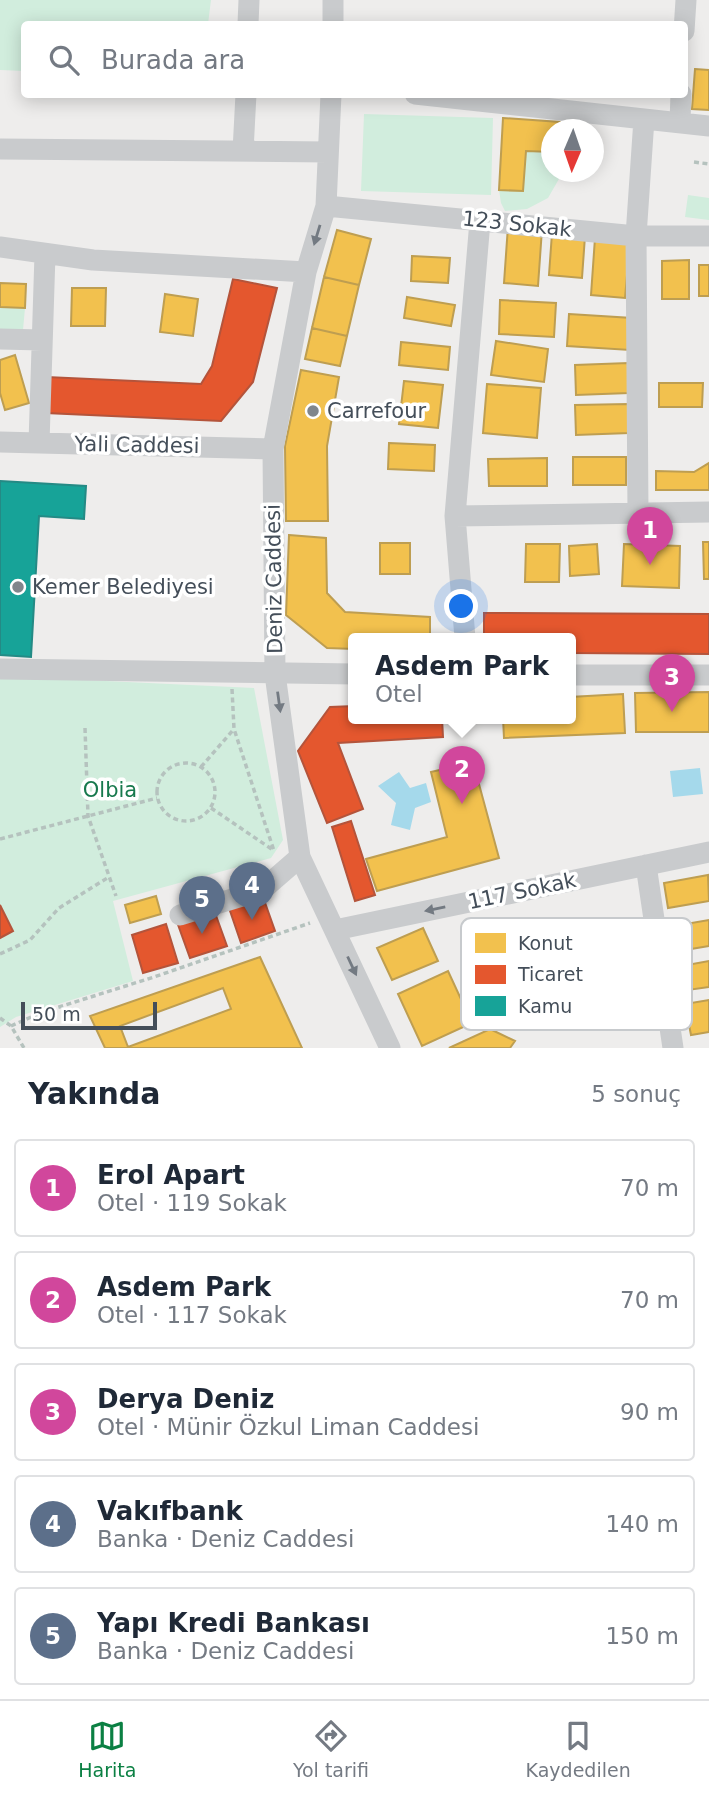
<!DOCTYPE html>
<html lang="tr">
<head>
<meta charset="utf-8">
<style>
	body { margin:0; font-family:"DejaVu Sans",sans-serif; background:#f2f2f3; color:#1f2937 }
	.compass { position:absolute; left:541px; top:119px; width:63px; height:63px; border-radius:50%; background:#fff; box-shadow:0 4px 18px #0003; rotate:182deg }
	.scale { position:absolute; left:21px; bottom:18px; width:136px; box-sizing:border-box; padding-left:7px; border:4px solid #444e59; border-top:0; font-size:19px; line-height:24px; white-space:nowrap; color:#444e59; -webkit-text-stroke:5px #fff; paint-order:stroke }
	.you { position:absolute; left:462px; top:607px; width:24px; height:24px; margin:-18px; border:5px solid #fff; border-radius:50%; background:#1a73e8; box-shadow:0 0 0 10px #1a73e833 }
	.badge { display:grid; place-items:center; width:46px; height:46px; border-radius:50%; background:#0b8043; color:#fff; font-size:23px; font-weight:700 }
	.pin { position:absolute; translate:-50% -58px; filter:drop-shadow(0 2px 4px #0008) }
	.pin::after { content:''; position:absolute; top:37px; width:24px; height:21px; background:inherit; clip-path:polygon(0 0,100% 0,50% 100%) }
	.popup { position:absolute; left:348px; top:633px; width:228px; height:91px; box-sizing:border-box; display:grid; place-content:center; border-radius:7px; background:#fff; filter:drop-shadow(0 2px 5px #0005); font-size:23px; white-space:nowrap; color:#747a83 }
	.popup b { font-size:26px; color:#1f2937 }
	.popup::after { content:''; position:absolute; left:50%; top:100%; margin-left:-14px; border:14px solid transparent; border-top-color:#fff }
	.list { margin:0; padding:0; list-style:none }
	h2 { display:flex; justify-content:space-between; align-items:center; height:91px; margin:0; padding:0 28px; font-size:30px }
	h2 small { font-size:23px; font-weight:400; color:#747a83 }
	.list li { display:grid; grid-template-columns:46px 1fr auto; gap:21px; align-items:center; box-sizing:border-box; height:98px; margin:0 14px 14px; padding:0 14px; border:2px solid #e0e1e3; border-radius:7px }
	.list b { display:block; font-size:26px; white-space:nowrap }
	.list p { margin:0; font-size:23px; white-space:nowrap; color:#747a83 }
	.list em { font-size:23px; font-style:normal; color:#747a83 }
	.icon { flex:none; width:38px; height:38px; fill:none; stroke:currentColor; stroke-width:2; stroke-linecap:round; stroke-linejoin:round }
	.map { position:relative; flex:none; width:709px; height:1048px; overflow:hidden }
	.search { position:absolute; background:#fff; box-shadow:0 4px 18px #0003; left:21px; right:21px; top:21px; height:77px; display:flex; align-items:center; gap:18px; box-sizing:border-box; padding:0 24px; border-radius:7px; color:#747a83; font-size:26px }
	.sheet { height:651px; background:#fff }
	nav { display:flex; justify-content:space-around; align-items:center; box-sizing:border-box; height:98px; border-top:2px solid #e0e1e3; background:#fff; font-size:19px; color:#747a83 }
	nav a { display:grid; justify-items:center; gap:4px }
	nav .on { color:#0b8043 }
	.map>svg:first-child { display:block }
</style>
</head>
<body>
<div class="map">
<svg width="709" height="1048" viewBox="0 0 709 1048">
	<rect width="100%" height="100%" fill="#eeedec"/>
	<path fill="#d1eddd" d="M0,0H211L208,24H24V71L0,70Z
		M364,114L493,118L491,195L361,191Z
		M526,151L551,152L552,172H563L548,198L527,209L505,211L501,203L499,190L523,191Z
		M688,195L709,198V220L685,217Z
		M0,307L25,308L23,330H0Z
		M0,676L254,688L283,840L271,858L113,901L133,981L16,1017L0,1027Z"/>
	<path fill="#a5d9eb" d="M700,768L703,794L673,797L670,771Z
		M399,772L410,788L426,783L431,802L415,808L410,830L391,825L396,803L378,786Z"/>
	<path fill="#f2c14e" stroke="#be9e51" stroke-width="2" fill-rule="evenodd" d="M695,69L709,70V110L692,109Z
		M503,118L560,122L559,130H552V152L526,151L523,191L499,190Z
		M508,226L542,229L538,286L504,283Z
		M337,230L371,239L359,285L324,277Z
		M552,233L585,236L582,278L549,275Z
		M595,238L630,241L625,298L591,295Z
		M412,256L450,258L448,283L411,281Z
		M689,260V299H662V261Z
		M699,265H709V296H699Z
		M324,277L359,285L347,336L312,328Z
		M0,283L26,284L25,308L0,307Z
		M72,288H106L105,326H71Z
		M165,294L198,299L193,336L160,332Z
		M407,297L455,305L451,326L404,318Z
		M500,300L556,303L554,337L499,334Z
		M569,314L632,318L630,350L567,346Z
		M312,328L347,336L340,366L305,359Z
		M496,341L548,349L544,382L491,375Z
		M401,342L450,347L448,370L399,365Z
		M15,355L29,403L5,410L0,393V360Z
		M628,363L629,393L576,395L575,365Z
		M301,370L339,377L327,446L328,521H286L285,446Z
		M404,381L443,385L438,428L399,424Z
		M659,383H703L702,407H659Z
		M487,384L541,388L537,438L483,433Z
		M628,404L629,433L576,435L575,405Z
		M389,443L435,445L434,471L388,469Z
		M573,457H626V485H573Z
		M547,458V486H489L488,459Z
		M709,463V490H656V471L694,472Z
		M289,535L326,538L327,593L345,612L430,617V638H354V649L327,648L286,615Z
		M703,542H709V579H704Z
		M380,543H410V574H380Z
		M526,544H560L559,582H525Z
		M597,544L599,574L570,576L569,546Z
		M624,544L680,546L679,588L622,586Z
		M709,692V732H636L635,693Z
		M623,694L625,733L504,738L503,718H570V697Z
		M473,762L499,858L377,891L366,859L447,837L431,772Z
		M708,875L709,901L668,908L664,883Z
		M156,896L161,914L130,923L125,905Z
		M709,920V946L673,952L668,927Z
		M423,928L438,961L392,980L377,948Z
		M260,957L302,1048H105L90,1016ZM223,988L231,1009L128,1047L120,1026Z
		M709,961V987L681,991L676,967Z
		M448,971L472,1023L422,1046L398,994Z
		M499,979L513,1007L498,1014L485,986Z
		M709,1000V1032L691,1035L685,1004Z
		M490,1029L515,1041L510,1048H449Z"/>
	<path fill="#e4572e" stroke="#b4543b" stroke-width="2" d="M233,279L277,288L253,382L221,421L46,413L47,377L201,384L212,366Z
		M484,613L709,614V654L570,653V638H484Z
		M354,706V718H442L443,737L338,743L363,809L327,823L298,751L330,707Z
		M351,821L375,895L355,901L332,827Z
		M263,897L275,931L241,943L229,908Z
		M0,905L13,931L0,938Z
		M214,910L227,946L190,958L177,922Z
		M166,924L178,963L143,973L132,935Z"/>
	<path fill="#17a398" stroke="#248a85" stroke-width="2" d="M0,481L86,486L84,519L39,516L31,657L0,655Z"/>
	<g fill="none" stroke-linecap="round" stroke-linejoin="round">
		<path stroke="#b5c2be" stroke-width="3.5" stroke-dasharray="5 3.5" stroke-linecap="butt" d="M694,162L709,164
			M232,689L234,729L274,851
			M85,728L88,816L116,896
			M157 792a29 29 0 1 1 58 0a29 29 0 1 1-58 0Z
			M201,767L234,729
			M211,808L273,850
			M0,839L157,798
			M0,954L30,940L59,908L109,877
			M0,1018L11,1026L24,1048
			M11,1026L40,1013L154,977L310,923"/>
		<path stroke="#c9cbcd" stroke-width="21" d="M248,24L249,0
			M333,24V0
			M684,31L686,0
			M331,94L326,206L306,272L273,449L275,674L300,857L390,1048
			M415,94L709,126
			M680,122L681,94
			M0,149L328,152
			M243,151L246,94
			M326,206L636,236H709
			M0,247L93,260L306,272
			M0,339L42,340
			M0,442L273,449
			M39,443L45,254
			M638,513L636,236L644,119
			M455,516L709,512
			M465,638L455,516L480,221
			M0,669L354,674
			M570,675H709
			M646,865L673,1048
			M180,915L262,890L300,857
			M335,930L709,852"/>
	</g>
	<defs><path id="oneway-solid" d="M-6-.8H1V-3.2L6.5 0L1 3.2V.8H-6Z" transform="scale(1.75)"/></defs>
	<g fill="#737a82">
		<use href="#oneway-solid" transform="translate(317 235) rotate(107)"/>
		<use href="#oneway-solid" transform="translate(279 702) rotate(82)"/>
		<use href="#oneway-solid" transform="translate(435 909) rotate(168)"/>
		<use href="#oneway-solid" transform="translate(352 966) rotate(65)"/>
	</g>
	<g fill="#80868c" stroke="#fff" stroke-width="2.5">
		<circle cx="313" cy="411" r="7"/>
		<circle cx="18" cy="587" r="7"/>
	</g>
	<g text-anchor="middle" stroke-width="7" stroke-linejoin="round" paint-order="stroke">
		<g font-size="21" fill="#444e59" stroke="#fff">
			<text transform="translate(517 224) rotate(6)" y="7">123 Sokak</text>
			<text transform="translate(137 445) rotate(1)" y="7">Yali Caddesi</text>
			<text transform="translate(274 579) rotate(-91)" y="7">Deniz Caddesi</text>
			<text transform="translate(522 891) rotate(-12)" y="7">117 Sokak</text>
		</g>
		<g font-size="21" fill="#444e59" stroke="#fff" text-anchor="start">
			<text x="327" y="418">Carrefour</text>
			<text x="32" y="594">Kemer Belediyesi</text>
		</g>
		<g font-size="21" fill="#17794d" stroke="#fff">
			<text x="110" y="797">Olbia</text>
		</g>
	</g>
	<rect x="461" y="918" width="231" height="112" rx="10" fill="#fff" stroke="#c7cacd" stroke-width="2"/>
	<rect x="475" y="933" width="31" height="20" fill="#f2c14e"/>
	<rect x="475" y="965" width="31" height="19" fill="#e4572e"/>
	<rect x="475" y="996" width="31" height="20" fill="#17a398"/>
	<g font-size="19" fill="#444e59">
		<text x="518" y="950">Konut</text>
		<text x="518" y="981">Ticaret</text>
		<text x="518" y="1013">Kamu</text>
	</g>
</svg>
<svg class="compass" viewBox="-18 -18 36 36"><path d="M0-13l5 13h-10z" fill="#e53935"/><path d="M0 13l5-13h-10z" fill="#747a83"/></svg>
<div class="scale">50 m</div>
<div class="you"></div>
<div class="pin badge" style="left:650px;top:565px;background:#d1479c">1</div>
<div class="pin badge" style="left:462px;top:804px;background:#d1479c">2</div>
<div class="popup"><b>Asdem Park</b>Otel</div>
<div class="pin badge" style="left:672px;top:712px;background:#d1479c">3</div>
<div class="pin badge" style="left:252px;top:920px;background:#5c6f8a">4</div>
<div class="pin badge" style="left:202px;top:934px;background:#5c6f8a">5</div>
<div class="search"><svg class="icon" aria-label="search" viewBox="0 0 24 24"><circle cx="10" cy="10" r="6"/><path d="M15 15l6 6"/></svg>Burada ara</div>
</div>
<section class="sheet">
<h2>Yakında<small>5 sonuç</small></h2>
<ul class="list">
<li><span class="badge" style="background:#d1479c">1</span><div><b>Erol Apart</b><p>Otel · 119 Sokak</p></div><em>70 m</em></li>
<li><span class="badge" style="background:#d1479c">2</span><div><b>Asdem Park</b><p>Otel · 117 Sokak</p></div><em>70 m</em></li>
<li><span class="badge" style="background:#d1479c">3</span><div><b>Derya Deniz</b><p>Otel · Münir Özkul Liman Caddesi</p></div><em>90 m</em></li>
<li><span class="badge" style="background:#5c6f8a">4</span><div><b>Vakıfbank</b><p>Banka · Deniz Caddesi</p></div><em>140 m</em></li>
<li><span class="badge" style="background:#5c6f8a">5</span><div><b>Yapı Kredi Bankası</b><p>Banka · Deniz Caddesi</p></div><em>150 m</em></li>
</ul>
</section>
<nav>
<a class="on"><svg class="icon" aria-label="map" viewBox="0 0 24 24"><path d="M3 6l6-2 6 2 6-2v14l-6 2-6-2-6 2zM9 4v14M15 6v14"/></svg>Harita</a>
<a><svg class="icon" aria-label="directions" viewBox="0 0 24 24"><path d="M12 3l9 9-9 9-9-9zM9 14v-3h6M13 9l2 2-2 2"/></svg>Yol tarifi</a>
<a><svg class="icon" aria-label="saved" viewBox="0 0 24 24"><path d="M7 4h10v16l-5-4-5 4z"/></svg>Kaydedilen</a>
</nav>
</body>
</html>
